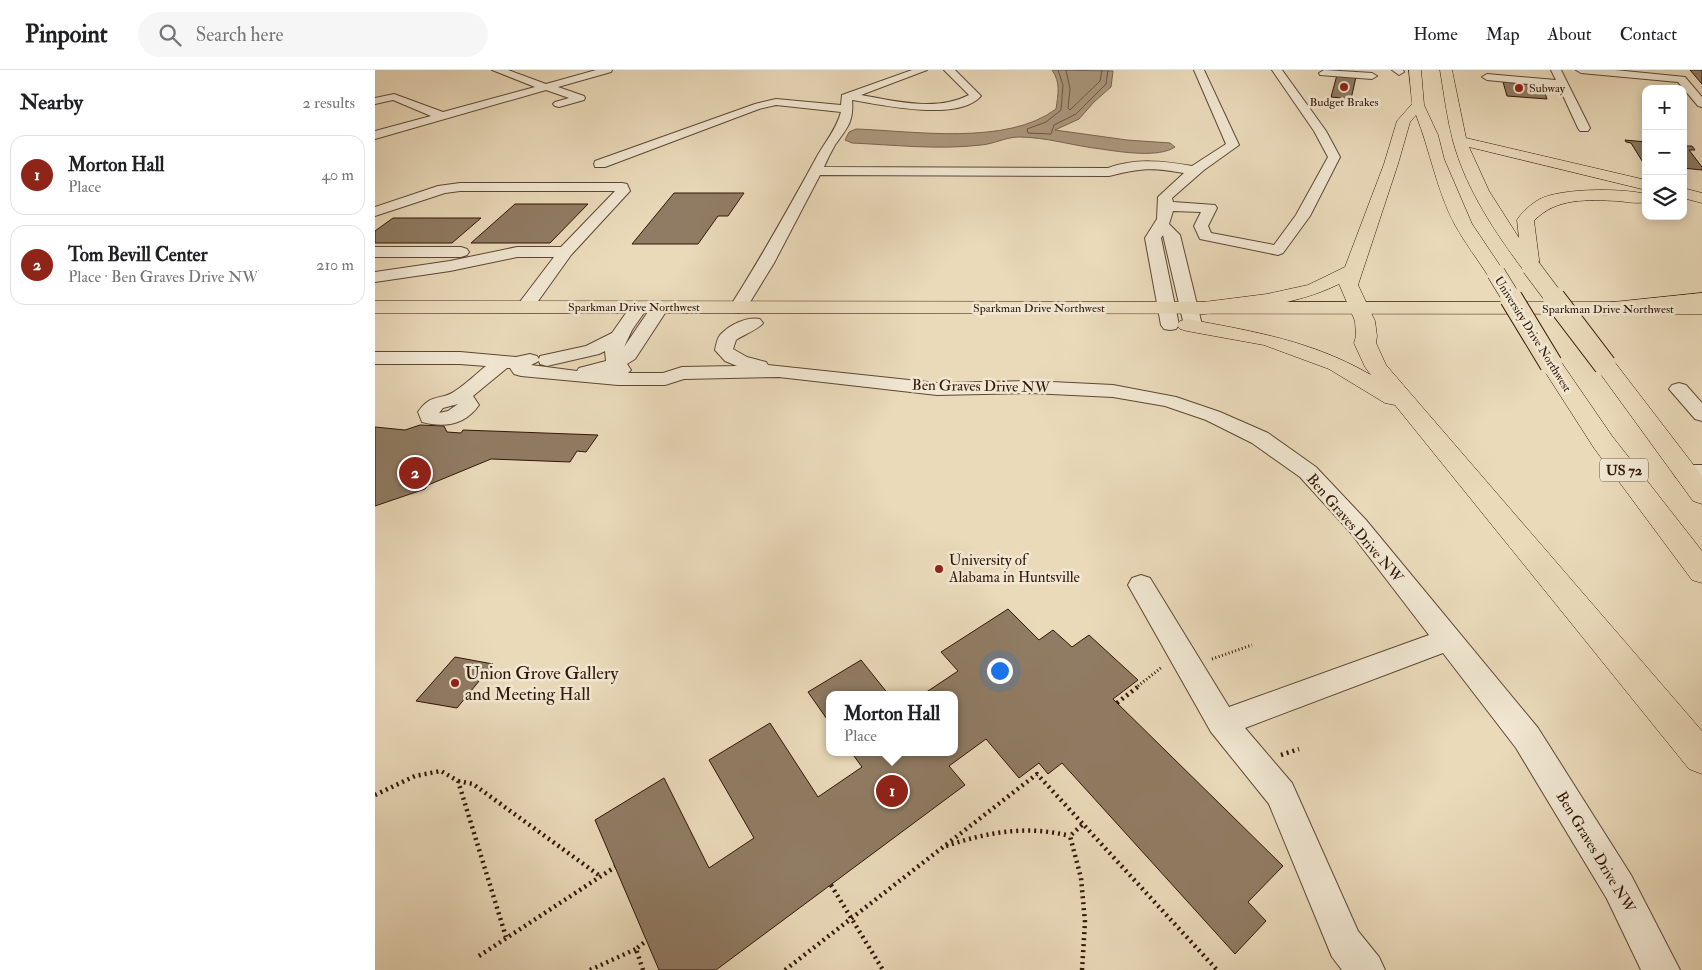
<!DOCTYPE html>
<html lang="en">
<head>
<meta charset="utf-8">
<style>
	body { margin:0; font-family:"IM FELL Double Pica",serif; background:#f6f6f6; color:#202124 }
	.controls { position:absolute; right:15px; top:15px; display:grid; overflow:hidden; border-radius:10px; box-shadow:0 2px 12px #0003 }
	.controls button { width:45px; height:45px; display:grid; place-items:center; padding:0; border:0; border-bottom:1px solid #e0e0e0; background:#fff; color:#202124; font:25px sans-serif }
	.you { position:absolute; left:624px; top:600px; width:18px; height:18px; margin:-12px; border:4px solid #fff; border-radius:50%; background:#1a73e8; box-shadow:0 0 0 8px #1a73e833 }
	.badge { display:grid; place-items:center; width:32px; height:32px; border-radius:50%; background:#8f2418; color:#fff; font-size:16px; font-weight:700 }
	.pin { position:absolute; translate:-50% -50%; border:2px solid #fff; box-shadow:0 1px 5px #0006 }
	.popup { position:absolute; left:451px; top:621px; width:132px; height:65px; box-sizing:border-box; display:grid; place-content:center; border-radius:10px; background:#fff; filter:drop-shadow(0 1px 4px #0005); font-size:16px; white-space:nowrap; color:#757577 }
	.popup b { font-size:19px; color:#202124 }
	.popup::after { content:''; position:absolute; left:50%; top:100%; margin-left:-10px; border:10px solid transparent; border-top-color:#fff }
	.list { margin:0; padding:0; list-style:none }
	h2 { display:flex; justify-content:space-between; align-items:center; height:65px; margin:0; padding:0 20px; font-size:21px }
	h2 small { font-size:16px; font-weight:400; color:#757577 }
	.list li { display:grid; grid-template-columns:32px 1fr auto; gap:15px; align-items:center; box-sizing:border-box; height:80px; margin:0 10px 10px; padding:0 10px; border:1px solid #e0e0e0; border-radius:15px }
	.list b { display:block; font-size:19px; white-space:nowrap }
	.list p { margin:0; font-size:16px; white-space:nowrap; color:#757577 }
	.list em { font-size:16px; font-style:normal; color:#757577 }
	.icon { flex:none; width:28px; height:28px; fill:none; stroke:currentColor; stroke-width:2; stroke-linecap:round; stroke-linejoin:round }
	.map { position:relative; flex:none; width:1327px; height:900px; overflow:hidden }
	header { display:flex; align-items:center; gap:30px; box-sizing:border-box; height:70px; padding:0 25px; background:#fff; border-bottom:1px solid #e0e0e0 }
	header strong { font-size:24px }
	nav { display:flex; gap:28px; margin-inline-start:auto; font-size:18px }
	.search { width:350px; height:45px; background:#f6f6f6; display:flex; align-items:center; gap:12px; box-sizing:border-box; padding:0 18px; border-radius:28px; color:#757577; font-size:19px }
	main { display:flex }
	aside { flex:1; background:#fff }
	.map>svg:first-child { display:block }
</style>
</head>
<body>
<header>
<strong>Pinpoint</strong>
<div class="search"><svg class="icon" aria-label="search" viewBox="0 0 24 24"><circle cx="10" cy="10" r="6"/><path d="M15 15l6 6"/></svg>Search here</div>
<nav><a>Home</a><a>Map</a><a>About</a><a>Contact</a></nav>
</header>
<main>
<aside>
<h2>Nearby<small>2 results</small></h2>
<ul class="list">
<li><span class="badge">1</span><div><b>Morton Hall</b><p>Place</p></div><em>40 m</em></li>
<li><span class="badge">2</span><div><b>Tom Bevill Center</b><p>Place · Ben Graves Drive NW</p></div><em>210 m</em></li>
</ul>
</aside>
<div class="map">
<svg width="1327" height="900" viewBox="0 0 1327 900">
	<rect width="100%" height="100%" fill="#eadaba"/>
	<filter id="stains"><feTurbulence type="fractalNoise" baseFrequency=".004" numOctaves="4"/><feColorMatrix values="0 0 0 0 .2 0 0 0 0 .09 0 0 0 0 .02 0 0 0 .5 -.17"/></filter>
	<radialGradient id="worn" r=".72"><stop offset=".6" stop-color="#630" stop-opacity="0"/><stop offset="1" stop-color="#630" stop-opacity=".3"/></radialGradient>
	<path fill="#aa977d" stroke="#79634d" d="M677,0L738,1L736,17L719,32L704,49L680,60L752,70L795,73L800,77C784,88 746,82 726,79C699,76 671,67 644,67C631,67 619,74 606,75C564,80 520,75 477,73L470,70L474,62L481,59C539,61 632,76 681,39C683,24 686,13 677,0Z"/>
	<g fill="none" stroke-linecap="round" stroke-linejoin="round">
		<path stroke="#6c5642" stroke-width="1" d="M683,0L688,15L686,40L671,52L652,59L653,63L676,64L679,55L701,44L731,14L733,0
			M691,0L695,19L693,38L695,40L725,11L727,0"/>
	</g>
	<path fill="#907c64" stroke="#2f1606" d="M1315,0H1327V14Z
		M962,5L981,7L976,29L956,27Z
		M1128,12L1167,15L1172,29L1132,26Z
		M1250,70L1271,72V94H1269L1256,73L1251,72Z
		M1308,76H1317L1320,80H1314L1327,97V100L1308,98Z
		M299,123H369L353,146H343L323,174H257Z
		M140,134H213L175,173H96Z
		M18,148H106L77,173H0V161Z
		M45,355L69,356L72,362L86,363L88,360L223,365L211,382L202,381L195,392L116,389L53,415L50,419L0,436V357L30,360Z
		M633,539L664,570L678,560L697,577L714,565L763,610L738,629L908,796L873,832L891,851L860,884L687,693L673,704L664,693L644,708L611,669L574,696L590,715L341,900H284L220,750L289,708L334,798L379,768L334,690L395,653L443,727L487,697L476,682H580V625H547L583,601L566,582Z
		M80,587L118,594L82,638L41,631Z
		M486,590L514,625H454V652L433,622Z"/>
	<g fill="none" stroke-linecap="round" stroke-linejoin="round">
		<g stroke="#5e4733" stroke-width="2">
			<path id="minor" d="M117,0H133L171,14L221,0H237L236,2L183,17L209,26L210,28L209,30L184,37L180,36L178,34L180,32L194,28L171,20L0,69V61L56,46L18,30L0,34V28L19,24L68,42L160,17Z
				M537,0H552L486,25C521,31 561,42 594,25L569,0H580L606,26C583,52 508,35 477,30C479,52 472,58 460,75C456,82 452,90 449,97L733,98C761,88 788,91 817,96L851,74L819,0H829L864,75L829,100L797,128L798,132L840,135L842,138L833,156L836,163L899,175L921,145L953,87L939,61L897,0H907L951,61L965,87L935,146L908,183L903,185L825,169L819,156L826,142L798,141L794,154L805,165L827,255L824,259L818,260L812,259L809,255L788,165L786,168L804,255L801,259L795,260L789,259L786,255L770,168L782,149L783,127L809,103C777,97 765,98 734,106L445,105L399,193L369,242L363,243L357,242L354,238C385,190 412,141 439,92C448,74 461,61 466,42L401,35L384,39L230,97H220L219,94L220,91L380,34L401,29L466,35L467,25Z
				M949,0L997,3L1002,6L997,9L945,5L944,3Z
				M1017,0H1028L1029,2L1024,5Z
				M1176,0H1186L1215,58L1213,61H1205L1203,58L1184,17L1112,10L1107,7L1112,4L1181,10Z
				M1201,0H1240L1310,7L1327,27V37L1323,36L1303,12L1206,3Z
				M85,113H247L252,114L255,121L196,185L156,241L150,242L144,241L141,237L179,187H142L75,201L0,212V202L75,191L142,177H186L240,121H85L70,123L0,146V137L63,116Z
				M0,177H86L92,179L94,182L92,185L86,187H0Z
				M264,232L270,233L273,237L257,260L249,277L279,233L285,232L291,233L294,237L260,289L252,294L256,300L253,303H288L307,297L362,296L350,291L340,280C341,275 342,269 345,265C354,255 372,246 385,249L388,253C384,259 368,265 361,270L358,279L372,287L391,292L393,295L562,313L656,311L738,315L801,327L845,342L893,363L941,397L991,450L1163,658L1256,805L1305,900H1266L1232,829L1141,678L1068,583L870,658L917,713L983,861L1004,887L1010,900H967L957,887L894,734L836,662L753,515L757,508L766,505L775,508L854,637L1054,565L975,462L925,407L877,373L831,350L790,336L738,327L656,323L562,325L404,307L309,309L290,315H243L146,306L139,304L135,298H132L98,326L104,335C90,355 69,358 47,352L43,342C57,322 66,331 80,321C91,314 101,304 111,296L85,294H0V282H85L141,287L155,284L162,286L164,289L165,286L211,276L237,263L258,233ZM230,281L231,291L204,298L202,301L156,295L164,291L165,294L172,296L224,284ZM83,334L73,341L64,343L68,338Z
				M1304,313L1311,315L1327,333V351L1320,349L1294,319L1297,315Z
				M1309,395H1327V409H1309L1301,407L1298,402L1301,397Z"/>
		</g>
		<g stroke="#2f1606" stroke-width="1">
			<path id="major" d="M0,231L1327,232V244L0,243Z"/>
		</g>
		<g stroke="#2f1606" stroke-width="1">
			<path id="highway" d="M1034,0H1046L1049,35L1063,65L1069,89L1097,154L1130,203L1128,207L1121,209L1114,207C1103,190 1090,173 1080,155C1062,122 1055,80 1041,45L1035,52L1023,94L983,215L1000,251L1002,266L1001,273L1011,295L1327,661V704L1314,699L1020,335L1010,333L954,299L889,275L812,261L805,259L802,255L805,251L812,249C877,261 938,271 996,305L990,297L979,273L981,266L980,251L964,214C920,236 869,239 821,245L814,243L811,239L814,235L821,233L892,224L933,215L970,197L1009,94L1022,51L1037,34Z
				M1065,0H1077L1091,68L1271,110V120L1094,77L1114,121L1144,168L1142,150C1147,142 1156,134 1165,129C1187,118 1246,118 1271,124V132C1262,134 1252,132 1243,131C1213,130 1181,127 1159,151L1165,197L1163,201L1156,203L1149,201C1120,162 1091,119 1078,71C1072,48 1069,24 1065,0Z
				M1308,118L1327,123V133L1308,128Z
				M1327,223V235L1229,245L1222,243L1219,239L1222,235L1229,233Z
				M1176,287L1184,289L1237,366L1327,481V513L1317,510L1219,378L1165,294L1168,289Z
				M1230,288L1238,290L1327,406V434L1318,431L1219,295L1222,290Z"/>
		</g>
		<path stroke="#2f1606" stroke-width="3" stroke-dasharray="1 2.5" stroke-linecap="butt" d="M837,589L877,575
			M763,616L787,597"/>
		<path stroke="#2f1606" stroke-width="4.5" stroke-dasharray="2 4" stroke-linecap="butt" d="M742,633L765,615
			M906,685L924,679
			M83,711L98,714L225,806
			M0,725L40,706L66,701L83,711L131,867
			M571,776C613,762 652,755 695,766
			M456,815L508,900
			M104,886L240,797
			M215,900L261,879
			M268,900L261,879L271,871
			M410,900L662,704L842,900
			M707,900L710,852L706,808L695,766L708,754"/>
		<use href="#minor" fill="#f1e7d2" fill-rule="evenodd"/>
		<use href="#major" fill="#eadaba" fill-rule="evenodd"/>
		<use href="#highway" fill="#eadaba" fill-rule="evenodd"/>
		<g stroke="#2f1606" stroke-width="19" stroke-linecap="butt">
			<path id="highway-bridge-far1" d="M1156,197L1180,229
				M1121,203L1137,229"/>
		</g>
		<g stroke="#2f1606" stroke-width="24" stroke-linecap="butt">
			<path id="highway-bridge" d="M1136,228L1176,294
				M1179,228L1230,295"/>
		</g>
		<use href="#highway-bridge-far1" stroke="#eadaba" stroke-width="18"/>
		<use href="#highway-bridge" stroke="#eadaba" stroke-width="22"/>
	</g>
	<g fill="#8f2418" stroke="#f1e7d2" stroke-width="2">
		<circle cx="969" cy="17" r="5"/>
		<circle cx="1144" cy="18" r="5"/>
		<circle cx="564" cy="499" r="5"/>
		<circle cx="80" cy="613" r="5"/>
	</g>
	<g text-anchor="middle" stroke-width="5" stroke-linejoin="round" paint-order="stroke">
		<g font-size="12" fill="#2f1606" stroke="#f1e7d2" text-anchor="start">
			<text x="1154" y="22">Subway</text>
			<text x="969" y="36" text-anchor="middle">Budget Brakes</text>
		</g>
		<g font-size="12" fill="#2f1606" stroke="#f1e7d2">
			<text x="259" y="241">Sparkman Drive Northwest</text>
			<text x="664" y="242">Sparkman Drive Northwest</text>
			<text x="1233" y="243">Sparkman Drive Northwest</text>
			<text transform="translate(1158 264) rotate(58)" y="4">University Drive Northwest</text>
		</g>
		<rect fill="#f1e7d2" stroke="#695543" stroke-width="1" x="1225" y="388.5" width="48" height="23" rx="4"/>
		<g font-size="14" font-weight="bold" fill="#2f1606">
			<text x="1249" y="405">US 72</text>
		</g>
		<g font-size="15" fill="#2f1606" stroke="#f1e7d2">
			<text transform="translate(606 316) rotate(1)" y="5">Ben Graves Drive NW</text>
			<text transform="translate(980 458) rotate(49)" y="5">Ben Graves Drive NW</text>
			<text transform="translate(1221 782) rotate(59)" y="5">Ben Graves Drive NW</text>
		</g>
		<g font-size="15" fill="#2f1606" stroke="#f1e7d2" text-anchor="start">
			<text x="574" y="495">University of<tspan x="574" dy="17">Alabama in Huntsville</tspan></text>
		</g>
		<g font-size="18" fill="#2f1606" stroke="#f1e7d2" text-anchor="start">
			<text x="90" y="609">Union Grove Gallery<tspan x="90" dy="21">and Meeting Hall</tspan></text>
		</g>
	</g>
	<rect width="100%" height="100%" filter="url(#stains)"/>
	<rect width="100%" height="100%" fill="url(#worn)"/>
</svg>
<div class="controls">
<button>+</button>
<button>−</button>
<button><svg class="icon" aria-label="layers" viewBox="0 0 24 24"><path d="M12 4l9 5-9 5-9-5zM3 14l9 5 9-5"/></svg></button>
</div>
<div class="you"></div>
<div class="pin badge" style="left:517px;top:721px">1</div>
<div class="popup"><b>Morton Hall</b>Place</div>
<div class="pin badge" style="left:40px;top:403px">2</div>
</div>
</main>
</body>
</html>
